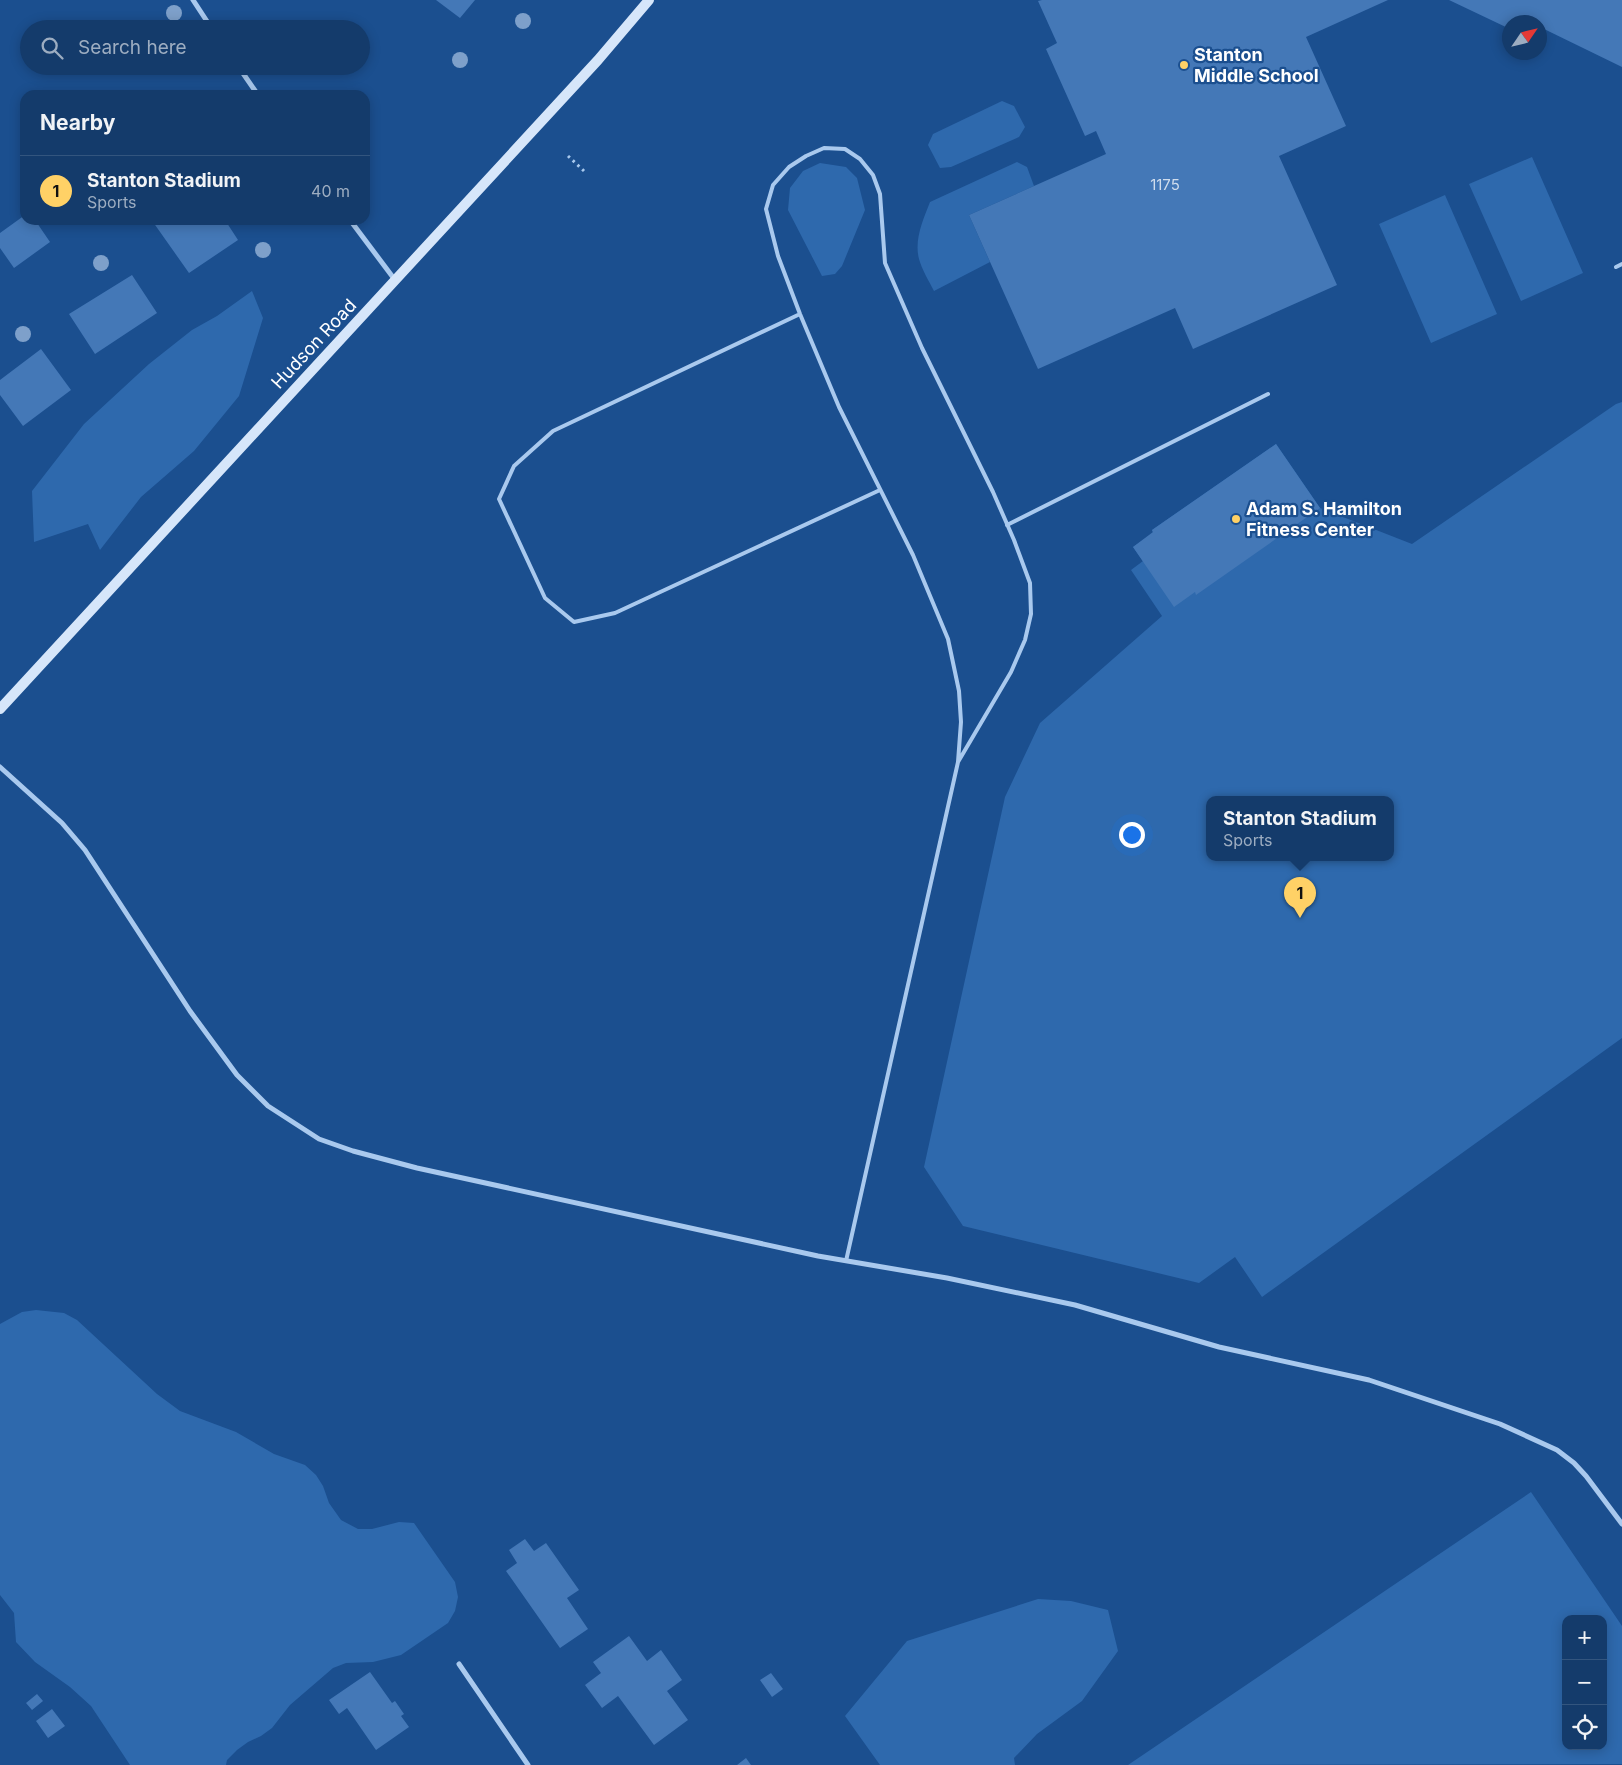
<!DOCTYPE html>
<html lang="en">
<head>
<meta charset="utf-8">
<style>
	body { margin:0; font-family:Inter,sans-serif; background:#1d4271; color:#f1f3f6 }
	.controls { position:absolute; right:15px; bottom:15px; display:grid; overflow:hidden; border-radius:10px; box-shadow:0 2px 12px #0003 }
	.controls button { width:45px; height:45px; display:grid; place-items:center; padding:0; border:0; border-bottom:1px solid #33557e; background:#143b6b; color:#f1f3f6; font:25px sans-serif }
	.compass { position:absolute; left:1502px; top:15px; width:45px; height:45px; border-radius:50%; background:#143b6b; box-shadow:0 2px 12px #0003; rotate:55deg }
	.you { position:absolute; left:1131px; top:834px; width:18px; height:18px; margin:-12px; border:4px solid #fff; border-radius:50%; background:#1a73e8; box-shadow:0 0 0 8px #1a73e833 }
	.badge { display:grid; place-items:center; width:32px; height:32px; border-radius:50%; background:#ffd166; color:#111; font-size:16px; font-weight:700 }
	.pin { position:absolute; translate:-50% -41px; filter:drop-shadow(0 1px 2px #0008) }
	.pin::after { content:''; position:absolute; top:26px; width:18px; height:15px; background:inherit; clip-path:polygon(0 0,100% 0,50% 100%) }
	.popup { position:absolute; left:1206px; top:796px; width:188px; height:65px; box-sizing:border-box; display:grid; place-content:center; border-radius:10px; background:#143b6b; filter:drop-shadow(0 1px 4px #0005); font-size:16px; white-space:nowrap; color:#9dadc1 }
	.popup b { font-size:19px; color:#f1f3f6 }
	.popup::after { content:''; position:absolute; left:50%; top:100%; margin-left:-10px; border:10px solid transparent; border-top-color:#143b6b }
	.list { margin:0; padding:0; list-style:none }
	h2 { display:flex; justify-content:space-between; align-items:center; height:65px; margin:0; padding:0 20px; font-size:21px }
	h2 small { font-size:16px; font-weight:400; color:#9dadc1 }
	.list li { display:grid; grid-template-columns:32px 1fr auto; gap:15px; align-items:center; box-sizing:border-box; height:70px; padding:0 20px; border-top:1px solid #33557e }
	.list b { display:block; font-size:19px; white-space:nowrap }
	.list p { margin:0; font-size:16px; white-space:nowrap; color:#9dadc1 }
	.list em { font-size:16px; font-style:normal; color:#9dadc1 }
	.icon { flex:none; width:28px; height:28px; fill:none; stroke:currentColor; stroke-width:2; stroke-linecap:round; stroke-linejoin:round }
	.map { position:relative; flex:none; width:1622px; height:1765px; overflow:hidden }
	.search { position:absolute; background:#143b6b; box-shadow:0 2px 12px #0003; left:20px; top:20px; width:350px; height:55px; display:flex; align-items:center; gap:12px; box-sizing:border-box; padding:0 18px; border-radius:28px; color:#9dadc1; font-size:19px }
	.panel { position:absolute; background:#143b6b; box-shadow:0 2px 12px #0003; left:20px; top:90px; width:350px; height:135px; border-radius:15px }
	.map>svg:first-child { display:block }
</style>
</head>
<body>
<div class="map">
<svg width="1622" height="1765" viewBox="0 0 1622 1765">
	<rect width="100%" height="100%" fill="#1b4f8f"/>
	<path fill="#2e69ad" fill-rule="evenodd" d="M1002,101L1014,106L1025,127L1019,137L951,167L940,168L928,145L933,134Z
		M1532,157L1583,273L1521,301L1469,184Z
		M1017,162L1027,167L1034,186L969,215L990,262L934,291C929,281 922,270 919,259C914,240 923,220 930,202Z
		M820,163L846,167L857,178L865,210L842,266L835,274L822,276L788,210L790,188L803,171Z
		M1445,195L1497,314L1431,343L1379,224Z
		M252,291L263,318L239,396L194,451L141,497L100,550L88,524L34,542L32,491L84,424L149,364L192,330L217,316Z
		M1622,402V1038L1262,1297L1235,1257L1199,1283L963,1226L924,1167L1005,797L1040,723L1162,616L1131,570L1143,561L1133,547L1153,533L1152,530L1276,444L1320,508L1412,544L1616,404ZM1210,799H1390V857H1210Z
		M36,1310L64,1313L77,1320L157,1394L180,1411L236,1432L274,1454L305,1465L316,1475L323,1486L329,1503L341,1520L358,1529H372L399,1522L414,1523L455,1582L458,1597L455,1611L448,1623L401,1655L373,1662L346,1663L333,1668L290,1705L272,1728L261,1736L248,1742L237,1750L227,1760L226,1765H130L91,1706L70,1687L35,1662L16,1642L14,1613L0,1595V1324L22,1312Z
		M1531,1492L1622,1626V1764L1128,1765ZM1566,1619H1603V1746H1566Z
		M1038,1599L1071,1601L1108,1610L1118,1651L1082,1701L1037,1734L1014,1758L1015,1765H880L845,1716L907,1641Z"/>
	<path fill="#4478b7" d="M436,0H475L460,18Z
		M1042,0H1388L1306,37L1346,126L1279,156L1337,285L1193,349L1175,308L1038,369L969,215L1106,154L1096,131L1085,136L1046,49L1057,43L1038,1Z
		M1449,0H1622V67L1542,28L1540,33V22H1510V29Z
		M25,215V220H35L50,242L14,268L0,248V233Z
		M156,220H225L238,240L189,273L153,222Z
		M132,275L157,313L95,354L69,314Z
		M41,349L71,390L23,426L0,395V380Z
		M1276,444L1320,508L1196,595L1195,592L1174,607L1133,547L1153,532L1152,530Z
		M525,1539L534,1551L546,1543L579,1590L567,1598L588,1629L560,1648L506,1571L517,1563L509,1550Z
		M629,1636L647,1661L661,1650L682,1680L667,1691L688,1720L654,1745L618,1696L602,1708L585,1685L601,1673L593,1662Z
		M370,1672L392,1703L395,1701L404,1714L401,1716L409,1727L376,1750L347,1708L339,1714L329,1700Z
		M771,1673L783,1689L772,1697L760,1680Z
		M37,1694L43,1701L32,1710L26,1703Z
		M52,1709L65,1726L48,1738L36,1721Z
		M746,1758L751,1765H737Z"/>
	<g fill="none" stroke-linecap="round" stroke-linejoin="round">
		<path stroke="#a9c9ee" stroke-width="3" stroke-dasharray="2.5 4" stroke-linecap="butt" d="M568,156L584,171"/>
		<path stroke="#a9c9ee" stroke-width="4" d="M1616,267L1622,264
			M800,314L553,431L514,466L499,499L545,598L574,622L615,613L880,490
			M1007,525L1268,394
			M846,1261L958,762L1011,672L1025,640L1031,614L1030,583L1014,540L993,492L922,348L885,263L880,194L873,175L860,159L845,149L824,148L806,156L789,167L773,185L766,209L778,256L800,314L839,407L913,555L948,639L959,691L961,722L958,762"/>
		<path stroke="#a9c9ee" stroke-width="5" d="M193,0L212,29
			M238,66L258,95
			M350,220L395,280
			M0,767L62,823L85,850L190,1011L237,1075L268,1106L319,1139L353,1151L417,1168L818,1256L947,1278L1075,1305L1219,1347L1369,1380L1500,1424L1557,1450L1574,1463L1586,1476L1622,1524
			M459,1664L528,1765"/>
		<path stroke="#d6e6fa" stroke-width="10" d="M0,709L598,60L649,0"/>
	</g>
	<g fill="#7ea0ca">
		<circle cx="174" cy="13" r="8"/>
		<circle cx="523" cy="21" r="8"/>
		<circle cx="460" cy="60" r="8"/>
		<circle cx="263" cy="250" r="8"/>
		<circle cx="101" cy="263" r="8"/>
		<circle cx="23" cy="334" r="8"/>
	</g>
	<g fill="#ffd166" stroke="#1b4f8f" stroke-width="2">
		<circle cx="1184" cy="65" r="5"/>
		<circle cx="1236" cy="519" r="5"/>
	</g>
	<g text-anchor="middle" stroke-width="4.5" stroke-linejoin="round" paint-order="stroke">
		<g font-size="15" fill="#d0dded">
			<text x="1165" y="190">1175</text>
		</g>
		<g font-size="18" font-weight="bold" fill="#fff" stroke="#1b4f8f" text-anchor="start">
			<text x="1194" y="61">Stanton<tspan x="1194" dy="21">Middle School</tspan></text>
			<text x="1246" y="515">Adam S. Hamilton<tspan x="1246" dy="21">Fitness Center</tspan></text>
		</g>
		<g font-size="18" fill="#fff" stroke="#1b4f8f">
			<text transform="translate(314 344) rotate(-47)" y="6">Hudson Road</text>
		</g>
	</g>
</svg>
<div class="controls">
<button>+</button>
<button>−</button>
<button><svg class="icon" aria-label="locate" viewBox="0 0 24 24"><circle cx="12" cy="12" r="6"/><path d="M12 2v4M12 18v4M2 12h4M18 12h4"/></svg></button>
</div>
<svg class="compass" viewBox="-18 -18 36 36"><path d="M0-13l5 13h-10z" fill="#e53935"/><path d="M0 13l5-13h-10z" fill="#9dadc1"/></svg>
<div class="you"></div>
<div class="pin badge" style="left:1300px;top:918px">1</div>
<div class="popup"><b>Stanton Stadium</b>Sports</div>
<div class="search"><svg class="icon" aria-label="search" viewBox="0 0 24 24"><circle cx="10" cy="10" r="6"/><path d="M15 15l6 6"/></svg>Search here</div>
<section class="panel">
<h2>Nearby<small></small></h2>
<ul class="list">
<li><span class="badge">1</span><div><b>Stanton Stadium</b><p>Sports</p></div><em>40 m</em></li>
</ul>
</section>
</div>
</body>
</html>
